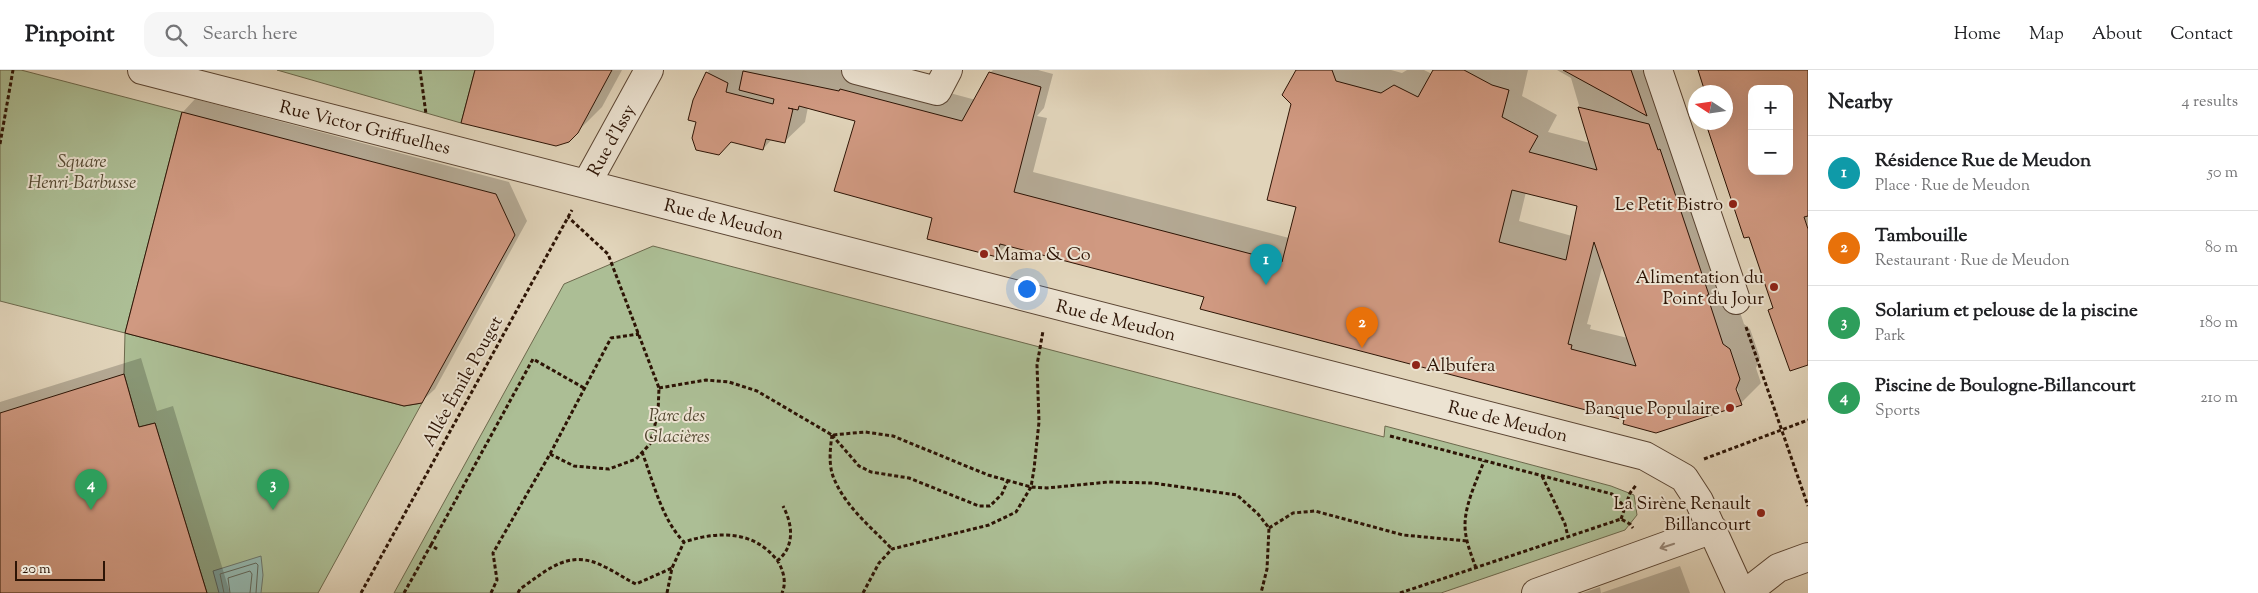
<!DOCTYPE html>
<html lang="en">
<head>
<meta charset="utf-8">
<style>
	body { margin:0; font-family:"Sorts Mill Goudy",serif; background:#f6f6f6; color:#202124 }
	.controls { position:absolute; right:15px; top:15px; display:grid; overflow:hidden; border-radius:10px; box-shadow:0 5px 20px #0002 }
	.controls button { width:45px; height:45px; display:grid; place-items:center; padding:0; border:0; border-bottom:1px solid #e0e0e0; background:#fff; color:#202124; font:25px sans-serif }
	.compass { position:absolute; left:1688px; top:15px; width:45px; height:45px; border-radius:50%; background:#fff; box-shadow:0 5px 20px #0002; rotate:282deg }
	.scale { position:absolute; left:15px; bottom:12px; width:90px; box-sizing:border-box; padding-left:5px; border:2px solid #2d1405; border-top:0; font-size:14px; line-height:18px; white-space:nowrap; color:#2d1405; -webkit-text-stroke:4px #ece3d2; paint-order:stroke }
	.you { position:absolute; left:1026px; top:218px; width:18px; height:18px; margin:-12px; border:4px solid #fff; border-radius:50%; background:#1a73e8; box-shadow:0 0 0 8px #1a73e833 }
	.badge { display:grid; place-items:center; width:32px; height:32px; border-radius:50%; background:#111827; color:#fff; font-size:16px; font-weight:700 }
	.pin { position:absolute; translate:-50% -41px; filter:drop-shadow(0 1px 2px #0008) }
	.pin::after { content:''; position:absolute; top:26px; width:18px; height:15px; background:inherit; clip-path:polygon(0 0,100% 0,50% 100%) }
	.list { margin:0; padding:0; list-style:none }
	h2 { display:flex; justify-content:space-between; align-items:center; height:65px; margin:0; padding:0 20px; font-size:21px }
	h2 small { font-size:16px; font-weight:400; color:#757577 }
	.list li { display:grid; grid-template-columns:32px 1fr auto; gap:15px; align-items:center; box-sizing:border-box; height:75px; padding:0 20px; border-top:1px solid #e0e0e0 }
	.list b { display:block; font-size:19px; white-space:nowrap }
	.list p { margin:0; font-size:16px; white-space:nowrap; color:#757577 }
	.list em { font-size:16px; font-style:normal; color:#757577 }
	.icon { flex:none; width:28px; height:28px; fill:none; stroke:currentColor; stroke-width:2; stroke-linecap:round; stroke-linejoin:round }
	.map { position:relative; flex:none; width:1808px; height:523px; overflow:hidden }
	header { display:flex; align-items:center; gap:30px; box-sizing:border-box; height:70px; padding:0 25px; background:#fff; border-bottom:1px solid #e0e0e0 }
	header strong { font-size:24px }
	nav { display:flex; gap:28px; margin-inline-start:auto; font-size:18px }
	.search { width:350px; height:45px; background:#f6f6f6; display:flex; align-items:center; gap:12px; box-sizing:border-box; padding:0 18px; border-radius:15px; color:#757577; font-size:19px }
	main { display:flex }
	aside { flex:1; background:#fff }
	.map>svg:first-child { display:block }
</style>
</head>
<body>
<header>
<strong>Pinpoint</strong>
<div class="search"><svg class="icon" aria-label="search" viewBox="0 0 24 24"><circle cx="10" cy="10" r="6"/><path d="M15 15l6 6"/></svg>Search here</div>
<nav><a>Home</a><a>Map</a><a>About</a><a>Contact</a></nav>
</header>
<main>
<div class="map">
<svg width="1808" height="523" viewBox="0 0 1808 523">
	<rect width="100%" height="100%" fill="#e1d4ba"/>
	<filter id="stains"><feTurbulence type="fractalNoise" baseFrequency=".004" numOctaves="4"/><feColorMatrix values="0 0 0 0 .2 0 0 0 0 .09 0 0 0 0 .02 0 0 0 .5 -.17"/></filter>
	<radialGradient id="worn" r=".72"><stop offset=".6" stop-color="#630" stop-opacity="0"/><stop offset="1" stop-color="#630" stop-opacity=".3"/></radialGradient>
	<path fill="#acbe95" stroke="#6c694d" d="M0,0H21L182,42L125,263L404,336L422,333L318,523H207L155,353L139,357L124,304L125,263L0,231Z
		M277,0H475L461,53Z
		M653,176L1384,367L1385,356L1611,416L1634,425L1637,445L1625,460L1441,523H394L564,214Z"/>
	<path fill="#94b8b0" stroke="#6b766c" d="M261,486L263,505L261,523H219L213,501Z"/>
	<path fill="#0003" fill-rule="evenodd" d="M476,0H622L602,37L568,71L556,75L462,52Z
		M709,0H864L1002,37L990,3L993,0H1038L1053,4L1044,38L1037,46L1047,48L1033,102L1289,168L1297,136L1292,34L1297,0H1391L1402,3L1407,0H1424L1432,4L1435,0H1528L1522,26L1557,45L1548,62L1590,73L1571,8L1557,0H1658L1744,254L1750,259L1760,288L1756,298L1761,313L1741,333L1626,349L1205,226L1007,175L996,185L933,147L857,50L808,37L805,52L784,72L772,69L763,79L697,51L694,31ZM1526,122L1579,135L1572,166L1519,151ZM1603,194L1628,268L1590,259L1591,255L1587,254ZM1735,313L1739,323H1736Z
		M1699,0H1808V293L1770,240L1774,236L1708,58L1713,52H1726V22H1706ZM1752,19H1789V101H1752Z
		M195,29L509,112L527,151L435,319L421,332L183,42Z
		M141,288L157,341L173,336L230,523H0V332Z
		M1680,496L1690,523H1583L1600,517L1601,523Z"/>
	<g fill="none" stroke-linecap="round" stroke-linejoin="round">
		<path stroke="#60665a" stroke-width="1" d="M224,523L220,504L256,493L258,495L256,523
			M230,523L228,508L250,501L252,504L250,523"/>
	</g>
	<path fill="#d09981" stroke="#2d1405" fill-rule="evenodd" d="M475,0H612L578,63L569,72L556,76L461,53Z
		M1296,0H1332L1336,11L1381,23L1394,15L1418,27L1433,0H1464L1492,15L1509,20L1502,47L1538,66L1529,82L1597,100L1578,37L1649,54L1658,80L1660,79L1709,225H1707L1723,274L1730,279L1740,309L1736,319L1742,335L1656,363L1623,354L1624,350L1200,239L1204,227L1000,174L997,187L927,169L932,148L834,121L855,51L799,36L798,40L788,38L793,39L785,73L766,69L763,80L731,72L719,85L696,80L692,68L696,52L688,50L693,30L706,2L728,13L726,22L773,34L774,29L739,20L743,1L839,21L840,19L962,51L989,2L1041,17L1014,122L1282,192L1296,137L1267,130L1291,34L1282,25ZM1512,120L1577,136L1566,190L1499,172ZM1594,172L1636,296L1571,279L1572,275L1568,274Z
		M1563,0H1631L1647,46Z
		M1698,0H1808V146L1804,147L1808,159V295L1790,301L1768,240L1773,238L1749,167L1744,168L1707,57L1716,54L1715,52H1726V22H1705ZM1752,19H1789V101H1752Z
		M182,42L496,124L515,165L422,333L404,336L125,263Z
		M124,304L139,357L155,353L207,523H0V343Z"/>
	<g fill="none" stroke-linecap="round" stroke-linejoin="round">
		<g stroke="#5a4432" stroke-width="30">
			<path id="minor" d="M142,0L1645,386L1684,408L1699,431L1741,523
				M856,0L937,21L948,0
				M1658,0L1736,230
				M587,113L649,0
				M1536,523L1713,459
				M1746,523L1778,498L1808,487"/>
		</g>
		<path stroke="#2d1405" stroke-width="3" stroke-dasharray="4 2.5" stroke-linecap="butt" d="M420,0L426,44
			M0,74L13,0
			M1746,257L1808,436
			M659,318L706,310L729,312L757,321L832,365L865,362L893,366L988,405L1031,417L1047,418L1108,412L1153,413L1237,425L1258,444L1269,458L1267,499L1261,523
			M832,365L859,396L871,402L909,408L979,436H990L1002,424L1008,410
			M832,365C830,380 828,397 835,411C847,438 872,458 892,479
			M1390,366L1612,424L1625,437
			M642,382C653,411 662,450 684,472C718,461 753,460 777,490C783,499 787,512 782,523
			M550,384L574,396L609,399L636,389L650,374L658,343L659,318L608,184L568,147
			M1704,389L1808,350
			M1542,406L1565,454L1568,467
			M1621,449L1630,423L1637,414
			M1269,458L1293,443L1315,441L1403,465L1467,471
			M431,475L533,289L584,318
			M777,491C795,477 793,455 783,436
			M1476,498C1471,484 1465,470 1465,455C1465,434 1477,410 1484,391
			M361,523L572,140
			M404,523L431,475L437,479
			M491,523L497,510L493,483L550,384L611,268L639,264
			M518,523L520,519C549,499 569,478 605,497C616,502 625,509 636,514L672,498
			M667,523L672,498L684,472
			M863,523L879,493L892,479L989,455L1016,442L1031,417L1034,399L1039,352L1037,295L1043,261
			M1400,523L1621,449L1630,454L1633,458"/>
		<use href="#minor" stroke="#ece3d2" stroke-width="28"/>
	</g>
	<defs><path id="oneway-shaft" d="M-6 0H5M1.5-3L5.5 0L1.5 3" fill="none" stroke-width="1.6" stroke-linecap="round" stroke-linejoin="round" transform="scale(1.25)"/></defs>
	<use stroke="#968676" href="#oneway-shaft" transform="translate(1667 476) rotate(162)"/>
	<g fill="#8f2418" stroke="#ece3d2" stroke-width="2">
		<circle cx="1733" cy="134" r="5"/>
		<circle cx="984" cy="184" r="5"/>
		<circle cx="1774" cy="217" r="5"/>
		<circle cx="1416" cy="295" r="5"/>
		<circle cx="1730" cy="338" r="5"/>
		<circle cx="1761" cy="443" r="5"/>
	</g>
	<g text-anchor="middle" stroke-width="4" stroke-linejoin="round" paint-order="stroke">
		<g font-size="18" fill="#2d1405" stroke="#ece3d2">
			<text transform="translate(365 57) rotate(14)" y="6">Rue Victor Griffuelhes</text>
			<text transform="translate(611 70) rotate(-61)" y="6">Rue d'Issy</text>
			<text transform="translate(724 149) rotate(14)" y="6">Rue de Meudon</text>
			<text transform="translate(1116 250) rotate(14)" y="6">Rue de Meudon</text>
			<text transform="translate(462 311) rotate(-61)" y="6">Allée Émile Pouget</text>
			<text transform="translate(1508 351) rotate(14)" y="6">Rue de Meudon</text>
		</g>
		<g font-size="18" font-style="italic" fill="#534730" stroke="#ece3d2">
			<text x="82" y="97">Square<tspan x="82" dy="21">Henri-Barbusse</tspan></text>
			<text x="677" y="351">Parc des<tspan x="677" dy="21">Glacières</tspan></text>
		</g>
		<g font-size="18" fill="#2d1405" stroke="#ece3d2" text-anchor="end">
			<text x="1723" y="140">Le Petit Bistro</text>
			<text x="994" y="190" text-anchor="start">Mama &amp; Co</text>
			<text x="1764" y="213">Alimentation du<tspan x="1764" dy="21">Point du Jour</tspan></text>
			<text x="1426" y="301" text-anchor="start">Albufera</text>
			<text x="1720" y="344">Banque Populaire</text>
			<text x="1751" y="439">La Sirène Renault<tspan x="1751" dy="21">Billancourt</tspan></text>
		</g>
	</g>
	<rect width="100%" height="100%" filter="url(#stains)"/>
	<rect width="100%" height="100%" fill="url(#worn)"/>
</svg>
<div class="controls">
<button>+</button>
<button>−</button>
</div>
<svg class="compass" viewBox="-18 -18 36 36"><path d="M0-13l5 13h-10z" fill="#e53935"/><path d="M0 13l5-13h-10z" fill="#757577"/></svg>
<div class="scale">20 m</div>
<div class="you"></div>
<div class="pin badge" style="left:1266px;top:215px;background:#0f9aa8">1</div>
<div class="pin badge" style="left:1362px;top:278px;background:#e8710a">2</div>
<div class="pin badge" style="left:273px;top:440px;background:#2e9e5b">3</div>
<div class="pin badge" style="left:91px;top:440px;background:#2e9e5b">4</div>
</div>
<aside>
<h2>Nearby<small>4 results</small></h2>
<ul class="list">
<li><span class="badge" style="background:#0f9aa8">1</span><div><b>Résidence Rue de Meudon</b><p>Place · Rue de Meudon</p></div><em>50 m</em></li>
<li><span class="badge" style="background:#e8710a">2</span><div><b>Tambouille</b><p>Restaurant · Rue de Meudon</p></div><em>80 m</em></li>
<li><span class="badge" style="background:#2e9e5b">3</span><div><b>Solarium et pelouse de la piscine</b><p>Park</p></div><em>180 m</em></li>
<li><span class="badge" style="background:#2e9e5b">4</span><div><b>Piscine de Boulogne-Billancourt</b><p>Sports</p></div><em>210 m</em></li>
</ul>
</aside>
</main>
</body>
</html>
